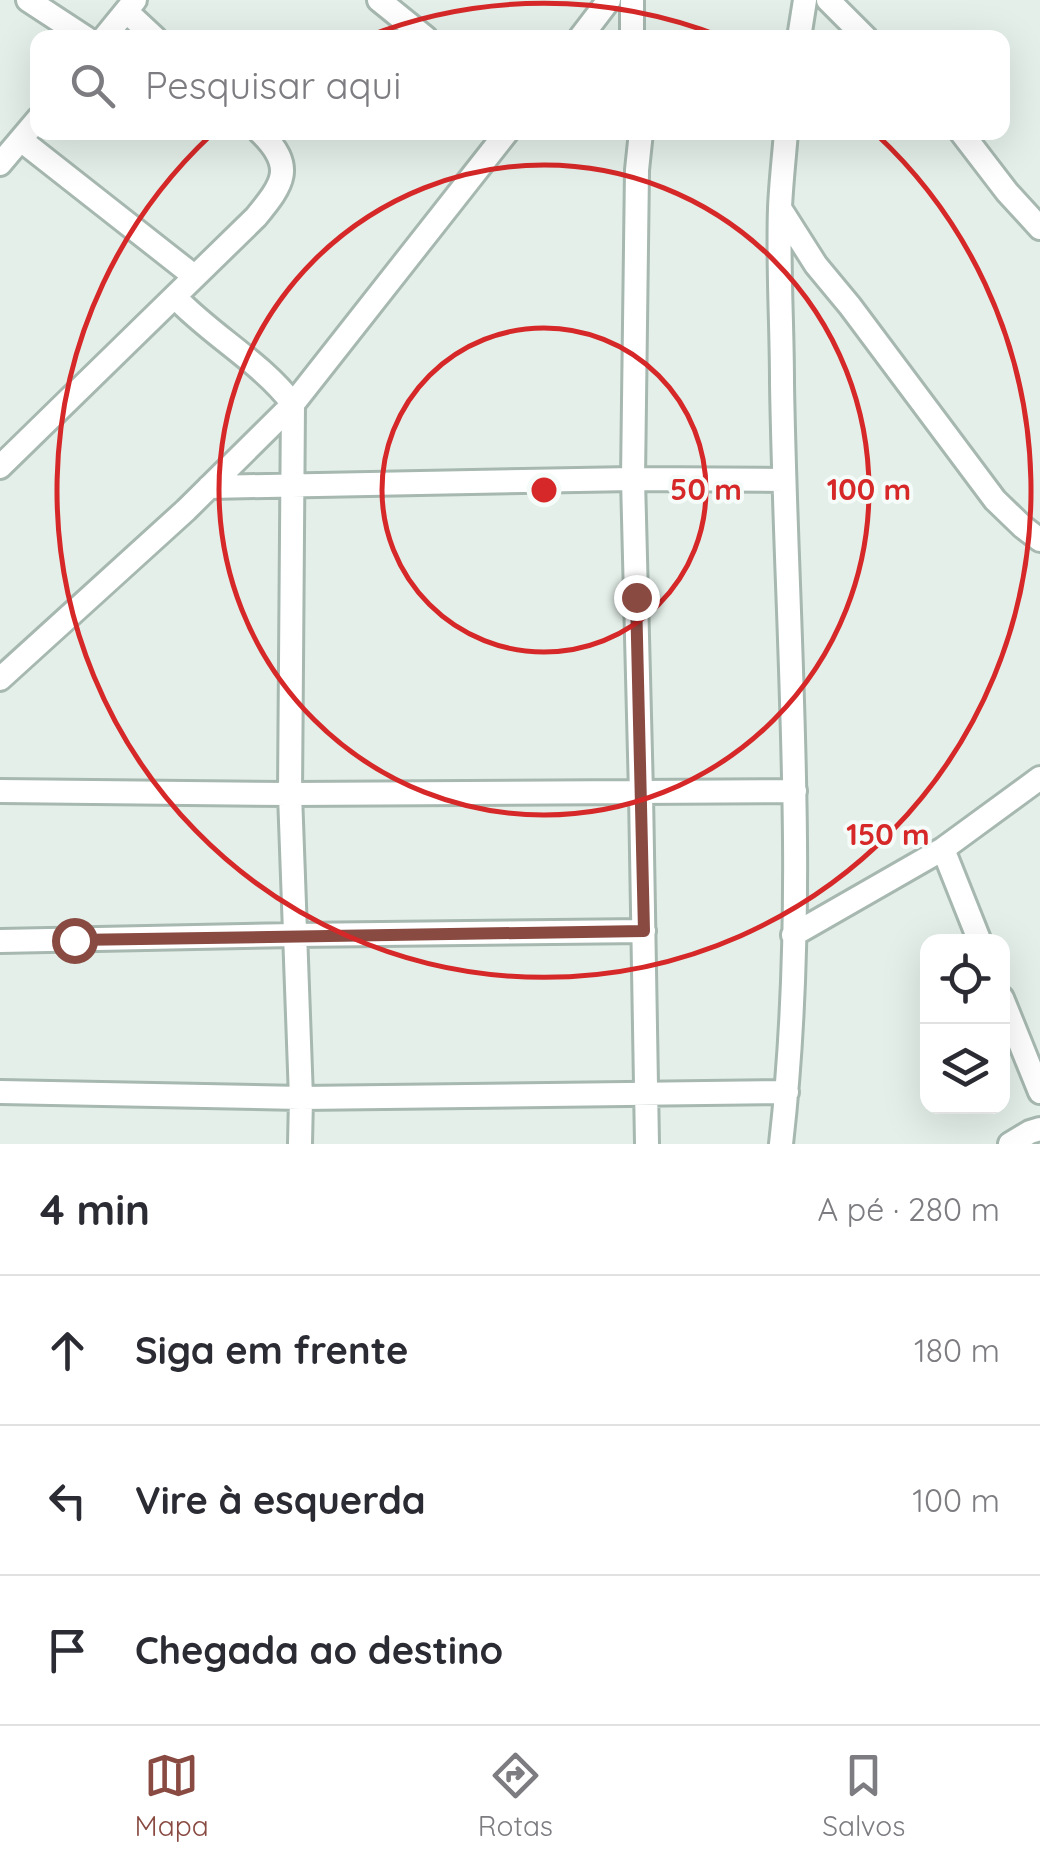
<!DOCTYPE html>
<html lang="pt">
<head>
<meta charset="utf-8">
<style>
	body { margin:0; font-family:Quicksand,sans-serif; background:#f7f7f7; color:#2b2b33 }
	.controls { position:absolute; right:30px; bottom:30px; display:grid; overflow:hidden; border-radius:20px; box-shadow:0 10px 40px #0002 }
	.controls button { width:90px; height:90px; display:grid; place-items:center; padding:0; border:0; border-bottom:2px solid #e1e1e2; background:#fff; color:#2b2b33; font:50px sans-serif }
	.stop { position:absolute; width:30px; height:30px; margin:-22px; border:8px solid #894a42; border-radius:50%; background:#fff }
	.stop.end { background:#894a42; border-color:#fff; box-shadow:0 2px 10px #0008 }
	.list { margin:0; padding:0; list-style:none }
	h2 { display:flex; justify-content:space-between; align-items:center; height:130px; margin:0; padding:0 40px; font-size:42px }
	h2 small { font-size:32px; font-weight:400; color:#7c7c81 }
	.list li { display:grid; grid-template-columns:65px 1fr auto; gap:30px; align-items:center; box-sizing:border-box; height:150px; padding:0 40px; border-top:2px solid #e1e1e2 }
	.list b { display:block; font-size:38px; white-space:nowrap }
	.list em { font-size:32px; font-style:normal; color:#7c7c81 }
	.icon { flex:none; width:55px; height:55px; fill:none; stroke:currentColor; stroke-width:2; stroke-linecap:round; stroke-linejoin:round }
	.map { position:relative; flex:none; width:1040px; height:1144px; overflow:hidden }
	.search { position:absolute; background:#fff; box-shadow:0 10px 40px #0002; left:30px; right:30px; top:30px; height:110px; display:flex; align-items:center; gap:25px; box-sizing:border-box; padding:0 35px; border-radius:20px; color:#7c7c81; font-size:38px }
	.sheet { height:580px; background:#fff }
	nav { display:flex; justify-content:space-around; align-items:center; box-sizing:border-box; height:140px; border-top:2px solid #e1e1e2; background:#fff; font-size:28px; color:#7c7c81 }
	nav a { display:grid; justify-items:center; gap:5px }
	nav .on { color:#894a42 }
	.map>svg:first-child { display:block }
</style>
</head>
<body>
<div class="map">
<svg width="1040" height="1144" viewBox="0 0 1040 1144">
	<rect width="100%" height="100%" fill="#e4efe9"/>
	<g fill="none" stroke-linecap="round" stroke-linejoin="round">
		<g stroke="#a6b8b0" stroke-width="28">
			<path id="street" d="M28,0L86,38
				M379,0L426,38
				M828,0L866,38
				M126,11L155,38
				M104,38L135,0
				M580,38L609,0
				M632,38V0
				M799,38L805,0
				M641,132L637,170L633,479L641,794L647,1144
				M961,132L1007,192L1040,228
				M21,140L194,276
				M0,164L38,119
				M781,210L816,265L850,306L995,500L1023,527L1040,540
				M175,297C212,336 261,362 293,404L290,794L301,1098L300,1144
				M0,467L256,217C283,184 296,167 260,132
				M209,487L633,479L784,480
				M0,679L186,510L293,404L507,132
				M0,791L290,794L795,791
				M943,849L980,942
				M793,935L943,849L1040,778
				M0,941L295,935L644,931
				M1002,998L1040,1092
				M0,1092L301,1098L787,1092
				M781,1144C810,892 786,637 782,383C782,325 778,266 780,208C781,183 784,158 786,132
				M1010,1144L1030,1132L1040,1129"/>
		</g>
		<use href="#street" stroke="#fff" stroke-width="22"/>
	</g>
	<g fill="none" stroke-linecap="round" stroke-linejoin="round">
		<path stroke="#894a42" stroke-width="12" d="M74,940L644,931L636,597"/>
	</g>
	<g fill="none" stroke="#d62828" stroke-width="5">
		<circle cx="544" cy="490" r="162"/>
		<circle cx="544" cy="490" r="325"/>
		<path d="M366 37A487 487 0 0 1 722 37M876 134A487 487 0 1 1 212 134"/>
	</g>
	<circle cx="544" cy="490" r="15" fill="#d62828" stroke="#f5fbf8" stroke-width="5"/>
	<g font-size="30" text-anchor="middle" font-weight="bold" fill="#d62828" stroke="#f5fbf8" stroke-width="8" stroke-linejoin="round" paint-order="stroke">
		<text x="706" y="500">50 m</text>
		<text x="869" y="500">100 m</text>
		<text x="888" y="845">150 m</text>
	</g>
</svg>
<div class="controls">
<button><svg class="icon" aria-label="locate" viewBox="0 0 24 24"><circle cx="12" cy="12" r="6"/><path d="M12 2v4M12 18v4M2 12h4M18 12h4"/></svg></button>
<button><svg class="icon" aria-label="layers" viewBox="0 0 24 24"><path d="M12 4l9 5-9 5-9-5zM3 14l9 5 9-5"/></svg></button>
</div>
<div class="stop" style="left:74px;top:940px"></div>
<div class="stop end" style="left:636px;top:597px"></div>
<div class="search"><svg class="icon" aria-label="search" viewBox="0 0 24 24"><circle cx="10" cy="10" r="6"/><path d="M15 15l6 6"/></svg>Pesquisar aqui</div>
</div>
<section class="sheet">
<h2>4 min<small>A pé · 280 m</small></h2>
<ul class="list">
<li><svg class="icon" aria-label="ahead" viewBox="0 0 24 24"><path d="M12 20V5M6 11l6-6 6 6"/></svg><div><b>Siga em frente</b></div><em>180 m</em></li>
<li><svg class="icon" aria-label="left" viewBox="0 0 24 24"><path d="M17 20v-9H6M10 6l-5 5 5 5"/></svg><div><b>Vire à esquerda</b></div><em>100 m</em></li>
<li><svg class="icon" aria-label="arrive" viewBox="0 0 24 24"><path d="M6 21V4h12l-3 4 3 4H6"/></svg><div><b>Chegada ao destino</b></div></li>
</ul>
</section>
<nav>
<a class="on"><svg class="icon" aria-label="map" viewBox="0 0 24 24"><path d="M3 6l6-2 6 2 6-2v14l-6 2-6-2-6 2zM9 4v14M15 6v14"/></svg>Mapa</a>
<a><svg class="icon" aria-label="directions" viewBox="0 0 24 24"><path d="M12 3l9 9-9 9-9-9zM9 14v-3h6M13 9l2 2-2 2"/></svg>Rotas</a>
<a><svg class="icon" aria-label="saved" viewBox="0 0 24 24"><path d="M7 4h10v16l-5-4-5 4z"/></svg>Salvos</a>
</nav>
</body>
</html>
